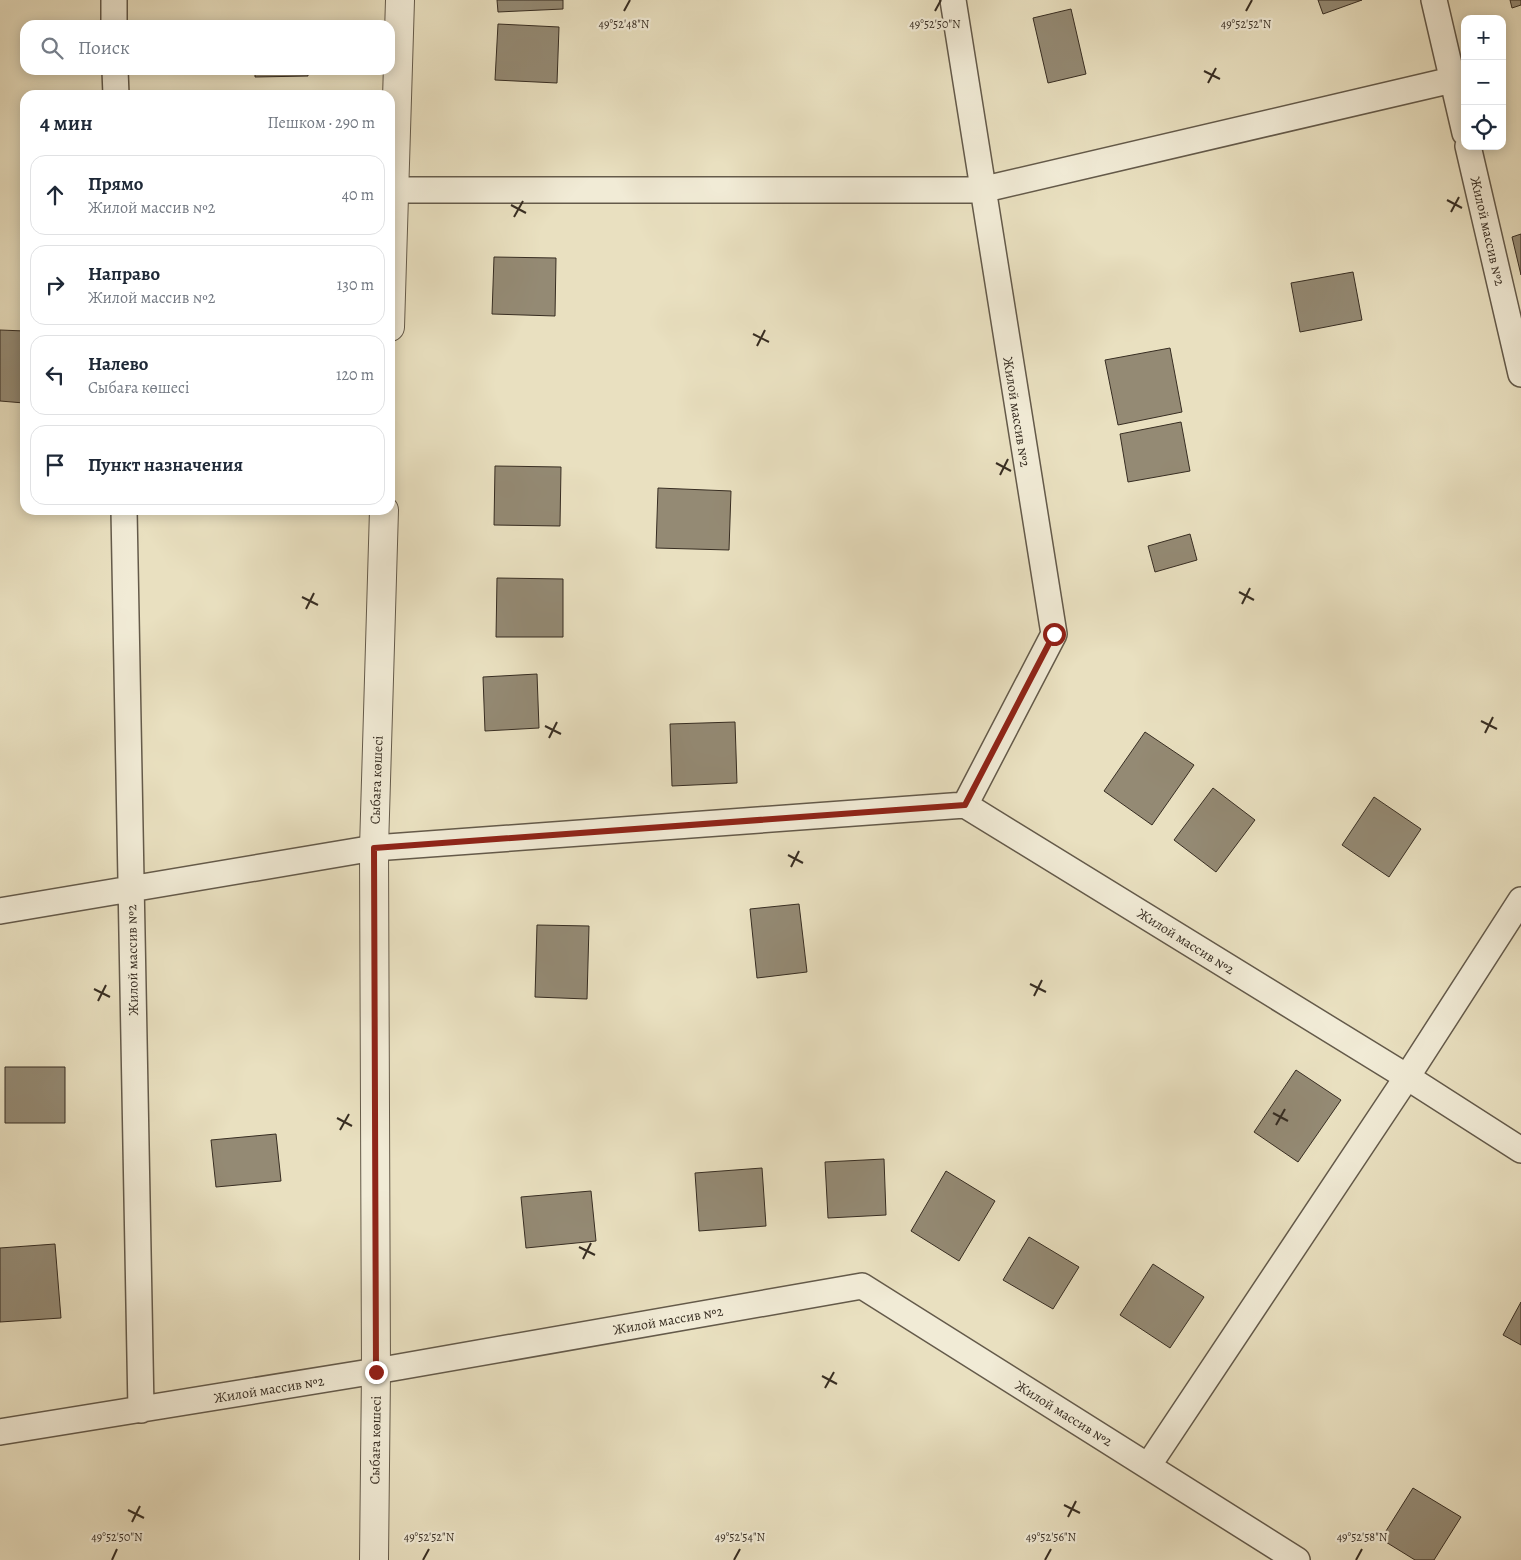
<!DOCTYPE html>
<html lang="ru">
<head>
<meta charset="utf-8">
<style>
	body { margin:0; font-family:Alegreya,serif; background:#f2f2f3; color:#1f2937 }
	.controls { position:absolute; right:15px; top:15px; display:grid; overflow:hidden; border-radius:10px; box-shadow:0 2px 12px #0003 }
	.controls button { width:45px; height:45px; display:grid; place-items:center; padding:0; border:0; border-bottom:1px solid #e0e1e3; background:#fff; color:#1f2937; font:25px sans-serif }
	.stop { position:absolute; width:15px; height:15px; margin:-11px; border:4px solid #8f2418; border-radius:50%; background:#fff }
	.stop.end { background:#8f2418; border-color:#fff; box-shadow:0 1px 5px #0008 }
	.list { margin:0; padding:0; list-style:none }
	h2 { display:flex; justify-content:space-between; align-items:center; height:65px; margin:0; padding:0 20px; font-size:21px }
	h2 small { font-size:16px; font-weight:400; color:#747a83 }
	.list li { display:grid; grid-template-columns:32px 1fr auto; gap:15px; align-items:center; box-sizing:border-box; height:80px; margin:0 10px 10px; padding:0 10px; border:1px solid #e0e1e3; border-radius:15px }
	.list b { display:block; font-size:19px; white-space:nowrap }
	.list p { margin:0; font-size:16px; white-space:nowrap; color:#747a83 }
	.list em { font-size:16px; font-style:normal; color:#747a83 }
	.icon { flex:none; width:28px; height:28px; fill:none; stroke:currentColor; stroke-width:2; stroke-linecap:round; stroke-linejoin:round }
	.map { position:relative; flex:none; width:1521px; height:1560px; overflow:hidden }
	.search { position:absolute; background:#fff; box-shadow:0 2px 12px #0003; left:20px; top:20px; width:375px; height:55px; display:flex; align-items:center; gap:12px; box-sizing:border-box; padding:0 18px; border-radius:15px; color:#747a83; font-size:19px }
	.panel { position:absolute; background:#fff; box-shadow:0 2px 12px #0003; left:20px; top:90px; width:375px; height:425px; border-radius:15px }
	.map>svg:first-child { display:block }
</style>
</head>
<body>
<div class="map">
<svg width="1521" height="1560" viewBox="0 0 1521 1560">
	<rect width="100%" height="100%" fill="#e9e0c0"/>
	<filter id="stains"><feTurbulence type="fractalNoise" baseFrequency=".004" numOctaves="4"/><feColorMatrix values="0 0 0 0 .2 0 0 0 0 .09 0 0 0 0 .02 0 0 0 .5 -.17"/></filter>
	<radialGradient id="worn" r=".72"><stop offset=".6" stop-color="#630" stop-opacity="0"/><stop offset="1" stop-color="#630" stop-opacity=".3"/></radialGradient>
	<path fill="#948a74" stroke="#372d22" d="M497,0H563V9L498,12Z
		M1318,0H1362L1323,14Z
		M1510,0H1521V5L1512,8Z
		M1071,9L1086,74L1048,83L1033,18Z
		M498,24L559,27L557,83L495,80Z
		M255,70H308V76L255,77Z
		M1521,234V275L1512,237Z
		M494,257L556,258L555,316L492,314Z
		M1353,272L1362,320L1300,332L1291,283Z
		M0,330L25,331L24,403L0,401Z
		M1170,348L1182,412L1118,425L1105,360Z
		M1181,422L1190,471L1128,482L1120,434Z
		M495,466L561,467L560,526L494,525Z
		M658,488L731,491L729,550L656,548Z
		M1190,534L1197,560L1155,572L1148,546Z
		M497,578L563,579V637H496Z
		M537,674L539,728L485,731L483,677Z
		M735,722L737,783L672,786L670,724Z
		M1145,732L1194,765L1152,825L1104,791Z
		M1213,788L1255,820L1216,872L1174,840Z
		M1374,797L1421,829L1389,877L1342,845Z
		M799,904L807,972L757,978L750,909Z
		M537,925L589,926L587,999L535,997Z
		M5,1067H65V1123H5Z
		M1296,1070L1341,1100L1298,1162L1254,1132Z
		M276,1134L281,1181L216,1187L211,1140Z
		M884,1159L886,1215L828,1218L825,1162Z
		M762,1168L766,1226L699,1231L695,1173Z
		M946,1171L995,1201L959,1261L911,1231Z
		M591,1191L596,1241L526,1248L521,1197Z
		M1029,1237L1079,1267L1053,1309L1003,1280Z
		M55,1244L61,1318L0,1322V1248Z
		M1153,1264L1204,1297L1170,1348L1120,1315Z
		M1521,1302V1345L1503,1335Z
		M1413,1488L1461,1517L1434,1560H1415L1381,1539Z"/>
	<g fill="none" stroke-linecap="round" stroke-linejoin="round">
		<g stroke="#645a4a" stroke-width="28">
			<path id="minor" d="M114,0V25
				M953,0L1054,634L965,805L1407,1077L1148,1466
				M1434,0L1465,133
				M115,70L116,95
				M1468,146L1521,374
				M394,190H981L1452,80
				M124,510L141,1410
				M1521,900L1407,1077L1521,1150
				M0,911L374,848L965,805
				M0,1432L376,1371L862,1286L1297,1560"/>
		</g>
		<g stroke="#645a4a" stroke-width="30">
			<path id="tertiary" d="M390,327L400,0
				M374,1560L376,1371L374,848L384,510"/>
		</g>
		<use href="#minor" stroke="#f1ebd6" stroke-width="25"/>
		<use href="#tertiary" stroke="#f1ebd6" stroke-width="28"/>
	</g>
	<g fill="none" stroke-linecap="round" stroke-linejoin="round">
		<path stroke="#8f2418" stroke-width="6" d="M376,1372L374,848L965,805L1054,634"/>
	</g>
	<path fill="none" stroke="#372d22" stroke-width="2" d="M624,11L630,0M935,11L941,0M1246,11L1252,0M1204,71L1220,79M1208,83L1216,68M1447,200L1462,208M511,205L526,213M1451,212L1459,197M514,217L523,201M753,334L769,342M757,346L765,330M996,463L1011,471M1000,475L1008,459M1239,592L1254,600M302,597L318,605M1242,604L1250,588M306,609L314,593M1481,721L1497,729M545,726L561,734M1485,733L1493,717M549,738L557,722M788,855L803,863M791,867L799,851M1030,984L1046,992M94,989L110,997M1034,996L1042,980M98,1001L106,985M1273,1113L1288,1121M337,1118L352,1126M1276,1125L1285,1109M340,1130L349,1114M579,1247L595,1255M583,1259L591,1243M822,1376L837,1384M825,1388L834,1372M1064,1505L1080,1513M128,1510L144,1518M1068,1517L1076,1501M132,1522L140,1506M112,1560L117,1549M423,1560L429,1549M734,1560L740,1549M1045,1560L1051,1549M1356,1560L1362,1549"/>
	<g text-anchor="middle" stroke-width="4.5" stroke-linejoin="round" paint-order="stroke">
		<g font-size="14" fill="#372d22" stroke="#f1ebd6">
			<text transform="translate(1488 231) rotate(77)" y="5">Жилой массив №2</text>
			<text transform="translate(1017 412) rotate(81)" y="5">Жилой массив №2</text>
			<text transform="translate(376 780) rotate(-88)" y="5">Сыбаға көшесі</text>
			<text transform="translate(1186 941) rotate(32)" y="5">Жилой массив №2</text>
			<text transform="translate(132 960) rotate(-91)" y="5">Жилой массив №2</text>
			<text transform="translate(668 1320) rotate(-10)" y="5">Жилой массив №2</text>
			<text transform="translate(269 1389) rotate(-9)" y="5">Жилой массив №2</text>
			<text transform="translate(1064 1413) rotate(32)" y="5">Жилой массив №2</text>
			<text transform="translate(375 1440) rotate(-89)" y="5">Сыбаға көшесі</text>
		</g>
	</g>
	<g font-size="12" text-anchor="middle" fill="#372d22" stroke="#f1ebd6" stroke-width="4.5" stroke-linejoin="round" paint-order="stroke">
		<text x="624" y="28">49°52'48"N</text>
		<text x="935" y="28">49°52'50"N</text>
		<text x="1246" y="28">49°52'52"N</text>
		<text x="117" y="1541">49°52'50"N</text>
		<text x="429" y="1541">49°52'52"N</text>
		<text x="740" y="1541">49°52'54"N</text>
		<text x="1051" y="1541">49°52'56"N</text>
		<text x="1362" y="1541">49°52'58"N</text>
	</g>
	<rect width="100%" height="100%" filter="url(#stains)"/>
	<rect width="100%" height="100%" fill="url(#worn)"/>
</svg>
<div class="controls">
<button>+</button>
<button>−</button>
<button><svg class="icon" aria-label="locate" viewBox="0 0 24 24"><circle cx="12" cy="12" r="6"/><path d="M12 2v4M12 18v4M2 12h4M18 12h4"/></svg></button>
</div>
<div class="stop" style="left:1054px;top:634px"></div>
<div class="stop end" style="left:376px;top:1372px"></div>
<div class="search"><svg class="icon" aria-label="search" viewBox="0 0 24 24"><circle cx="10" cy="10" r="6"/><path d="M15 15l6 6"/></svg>Поиск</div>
<section class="panel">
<h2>4 мин<small>Пешком · 290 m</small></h2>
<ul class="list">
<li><svg class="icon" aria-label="ahead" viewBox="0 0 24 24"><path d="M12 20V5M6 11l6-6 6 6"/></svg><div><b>Прямо</b><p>Жилой массив №2</p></div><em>40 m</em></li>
<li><svg class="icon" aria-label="right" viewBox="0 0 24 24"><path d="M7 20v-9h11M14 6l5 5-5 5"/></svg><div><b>Направо</b><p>Жилой массив №2</p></div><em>130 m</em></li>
<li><svg class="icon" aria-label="left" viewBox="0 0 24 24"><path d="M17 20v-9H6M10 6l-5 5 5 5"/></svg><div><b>Налево</b><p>Сыбаға көшесі</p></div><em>120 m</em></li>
<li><svg class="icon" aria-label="arrive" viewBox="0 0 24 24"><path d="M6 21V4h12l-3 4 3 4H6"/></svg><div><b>Пункт назначения</b></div></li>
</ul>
</section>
</div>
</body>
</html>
